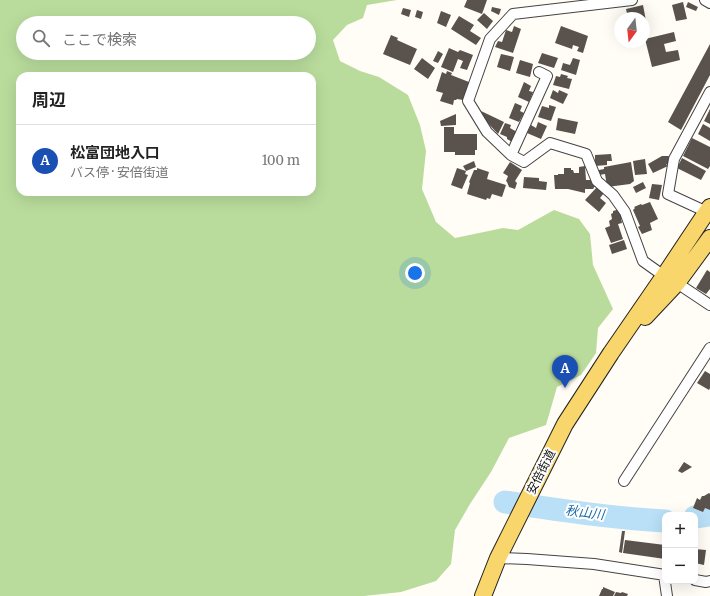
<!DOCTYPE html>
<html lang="ja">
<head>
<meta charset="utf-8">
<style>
	body { margin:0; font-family:Merriweather,"Noto Sans JP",serif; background:#f6f6f6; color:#222 }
	.controls { position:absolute; right:12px; bottom:12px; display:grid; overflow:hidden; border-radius:8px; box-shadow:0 4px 16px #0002 }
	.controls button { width:36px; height:36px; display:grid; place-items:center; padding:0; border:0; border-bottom:1px solid #e0e0e0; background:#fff; color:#222; font:20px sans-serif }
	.compass { position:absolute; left:614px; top:12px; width:36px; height:36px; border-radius:50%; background:#fff; box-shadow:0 4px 16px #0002; rotate:195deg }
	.you { position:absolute; left:415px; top:273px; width:14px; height:14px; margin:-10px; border:3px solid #fff; border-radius:50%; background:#1a73e8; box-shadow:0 0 0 6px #1a73e833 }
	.badge { display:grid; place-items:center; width:26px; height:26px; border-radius:50%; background:#d93025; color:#fff; font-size:13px; font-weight:700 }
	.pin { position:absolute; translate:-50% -33px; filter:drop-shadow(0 1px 2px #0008) }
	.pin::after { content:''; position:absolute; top:21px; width:14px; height:12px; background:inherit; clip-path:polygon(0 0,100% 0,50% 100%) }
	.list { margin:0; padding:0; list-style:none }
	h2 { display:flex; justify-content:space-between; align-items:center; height:52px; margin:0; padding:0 16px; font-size:17px }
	h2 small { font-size:13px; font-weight:400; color:#767676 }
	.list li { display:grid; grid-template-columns:26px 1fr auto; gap:12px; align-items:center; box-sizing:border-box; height:72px; padding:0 16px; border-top:1px solid #e0e0e0 }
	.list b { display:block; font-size:15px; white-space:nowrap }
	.list p { margin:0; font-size:13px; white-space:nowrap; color:#767676 }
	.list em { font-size:13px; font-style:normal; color:#767676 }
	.icon { flex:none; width:22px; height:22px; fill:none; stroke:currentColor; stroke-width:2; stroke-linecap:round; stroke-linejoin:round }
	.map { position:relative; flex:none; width:710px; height:596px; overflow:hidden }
	.search { position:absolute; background:#fff; box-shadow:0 4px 16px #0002; left:16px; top:16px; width:300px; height:44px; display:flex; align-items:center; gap:10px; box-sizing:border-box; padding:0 14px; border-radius:22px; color:#767676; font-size:15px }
	.panel { position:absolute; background:#fff; box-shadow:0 4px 16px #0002; left:16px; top:72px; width:300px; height:124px; border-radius:12px }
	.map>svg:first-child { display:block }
</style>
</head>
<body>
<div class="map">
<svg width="710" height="596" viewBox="0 0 710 596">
	<rect width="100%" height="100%" fill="#fffdf5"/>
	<path fill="#b9dc9c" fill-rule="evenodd" d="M0,0H397L367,5L363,18L347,25L333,40L340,61L360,71L379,77L408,95L420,125L426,151L422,189L436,222L455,238L503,228L518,230L554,210L579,219L590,234L593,265L613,309L598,328L596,353L581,375L557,387L546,425L509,438L491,472L470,504L455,530L451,564L436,581L401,592L364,596H0ZM23,23H309V53H23ZM20,76H312V192H20Z"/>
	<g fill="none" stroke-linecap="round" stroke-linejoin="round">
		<path stroke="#b9e0f7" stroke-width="23" d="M505,502C558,510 611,518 665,521
			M695,517L710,515"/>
	</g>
	<path fill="#5a524d" d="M467,0H487L482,14L464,7Z
		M683,2L687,19L676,21L672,5Z
		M688,2L698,7L696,11L686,7Z
		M643,5L646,21H644V18H628L626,9Z
		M492,7L501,9L499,15L491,11Z
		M403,8L411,10L409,17L401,14Z
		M417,10L423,12L421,19L415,17Z
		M441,11L451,15L446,27L437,23Z
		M484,13L493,21L487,29L477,20Z
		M459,16L474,25L470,31L481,38L476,45L451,29Z
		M514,26L521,29L513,53L495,47L498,41L502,42L506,30L512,32Z
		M561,26L588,36L583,53L577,51L579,47L573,45L572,49L555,43Z
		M674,32L676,41L664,44L666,52L678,50L680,60L652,67L645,39Z
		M391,35L398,38L397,40L417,49L410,65L383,54Z
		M710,44V75L681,130L668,122Z
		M449,48L458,52L460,50L473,55L467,70L460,68L463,61L458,59L453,72L441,67Z
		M438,51L443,54L438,63L433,61Z
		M542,53L558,58L554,68L538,63Z
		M501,54L514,57L510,71L497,67Z
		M422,58L435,68L428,79L414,69Z
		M573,58L580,60L576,75L561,70L563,63L570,65Z
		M520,60L533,64L530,77L516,73Z
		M447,71L452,73L451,75L469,82L463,100L457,99L456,100H454L453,105L440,101L443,93L436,91L442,72L446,74Z
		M561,74L568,76L567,78L572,79L569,89L553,85L556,76L560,77Z
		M524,82L531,86L529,91L533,92L529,102L518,97Z
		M553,90L558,93L559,90L568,94L563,104L550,98Z
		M515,103L522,106L520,111L524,113L519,122L509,118Z
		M549,105L556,107L551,121L538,117L542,106L549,108Z
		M710,109V124L704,121Z
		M481,111L504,122L498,134L486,121Z
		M456,114V125L441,126L440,121Z
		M558,118L578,122L575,134L556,130Z
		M538,122L547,126L541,139L527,133L531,125L536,128Z
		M505,123L511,125L510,128L517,132L512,142L507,139V137L500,134Z
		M703,124L710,128V141L698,134Z
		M444,127H454V134H477V150H475V155H455V152H444Z
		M692,138L710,147V166L708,169L683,156Z
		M611,154L612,161H607V165L595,166V155Z
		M662,156H669L668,164H666L668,166L653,173L648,164Z
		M682,158L706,171L701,180L677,168Z
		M645,159L647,174L635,175L633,161Z
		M474,161L476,167L466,171L465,174L468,175L462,189L451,185L457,168L466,171L463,166Z
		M510,162L522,170L515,181L517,183L515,189L509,187L507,182L506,181L508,176L503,173Z
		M631,162L634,181L630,184L607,187L605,174L599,175V170L604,169V167Z
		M585,166L586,180H595V186L593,189H585V193L568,189H555L554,175H558V174H564V168H571V170H573L574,173H579V167Z
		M477,168L489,172L487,179L506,185L502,197L492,194L490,199L487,198L486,200L467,194L470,183L469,182L474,170H477Z
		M524,177L539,178V181L547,182L546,190L523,188Z
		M643,182L646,188L636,193L633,187Z
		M652,184L662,185L659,200L649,198Z
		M597,187L604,193L600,198L606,203L599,212L585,200Z
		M650,202L658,219L650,223L652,230L642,234L638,227L640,226L633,210L635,208L634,207L641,204L642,205Z
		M620,209L623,217H621L622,223L618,224L623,239L611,243L605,228L610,226L609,221L612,219L611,214L613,213V211Z
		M624,240L627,249L612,254L609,245Z
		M707,270L710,272V289L706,294L696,288Z
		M705,371L710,374V388L709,390L697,383Z
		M684,462L692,467L682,473L678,471Z
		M709,493L710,494V510L705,508L703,512L693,508L697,498L700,500L702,496H704Z
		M622,531H625L622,553L619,552Z
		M625,540L665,545V559L623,553Z
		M695,549L706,550L704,565L695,563Z
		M603,587L615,592L613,596H599L602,589H603Z
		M616,592L621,593L622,592L628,594L627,596H614Z"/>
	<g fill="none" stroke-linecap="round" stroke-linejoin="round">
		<g stroke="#444" stroke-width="12">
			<path id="minor" d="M632,0L513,14L490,39L468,101L487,132L511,155L524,162L550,143L586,154L597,181L613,195L625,212L643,261L664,276
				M705,0L710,3
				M511,155L547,76L539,72
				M707,212L668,194L674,159L710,92
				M677,283L710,305
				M624,481L710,348
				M498,558L527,559L594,564L665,575
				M664,575L667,596
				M695,580L706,582L710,581"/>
		</g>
		<g stroke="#222" stroke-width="18">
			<path id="primary" d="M645,317L677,283L710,238
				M483,596L498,558L565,424L611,353L664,276L710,207"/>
		</g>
		<use href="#minor" stroke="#fff" stroke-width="10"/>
		<use href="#primary" stroke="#f9d66b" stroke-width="16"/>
	</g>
	<g text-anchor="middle" stroke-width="4" stroke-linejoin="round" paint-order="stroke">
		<g font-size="12" fill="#111" stroke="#fff">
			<text transform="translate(541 472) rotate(-63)" y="4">安倍街道</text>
		</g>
		<g font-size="13" font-style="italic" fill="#1768a6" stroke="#fff">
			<text transform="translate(585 512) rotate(7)" y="5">秋山川</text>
		</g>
	</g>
</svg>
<div class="controls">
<button>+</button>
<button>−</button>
</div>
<svg class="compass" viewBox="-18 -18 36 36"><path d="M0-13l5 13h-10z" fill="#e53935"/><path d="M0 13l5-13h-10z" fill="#767676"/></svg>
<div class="you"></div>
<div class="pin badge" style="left:565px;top:388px;background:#1a4fb4">A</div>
<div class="search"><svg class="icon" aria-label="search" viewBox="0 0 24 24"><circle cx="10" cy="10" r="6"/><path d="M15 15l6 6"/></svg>ここで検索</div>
<section class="panel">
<h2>周辺<small></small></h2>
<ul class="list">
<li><span class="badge" style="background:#1a4fb4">A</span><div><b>松富団地入口</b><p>バス停 · 安倍街道</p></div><em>100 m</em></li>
</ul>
</section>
</div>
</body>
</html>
